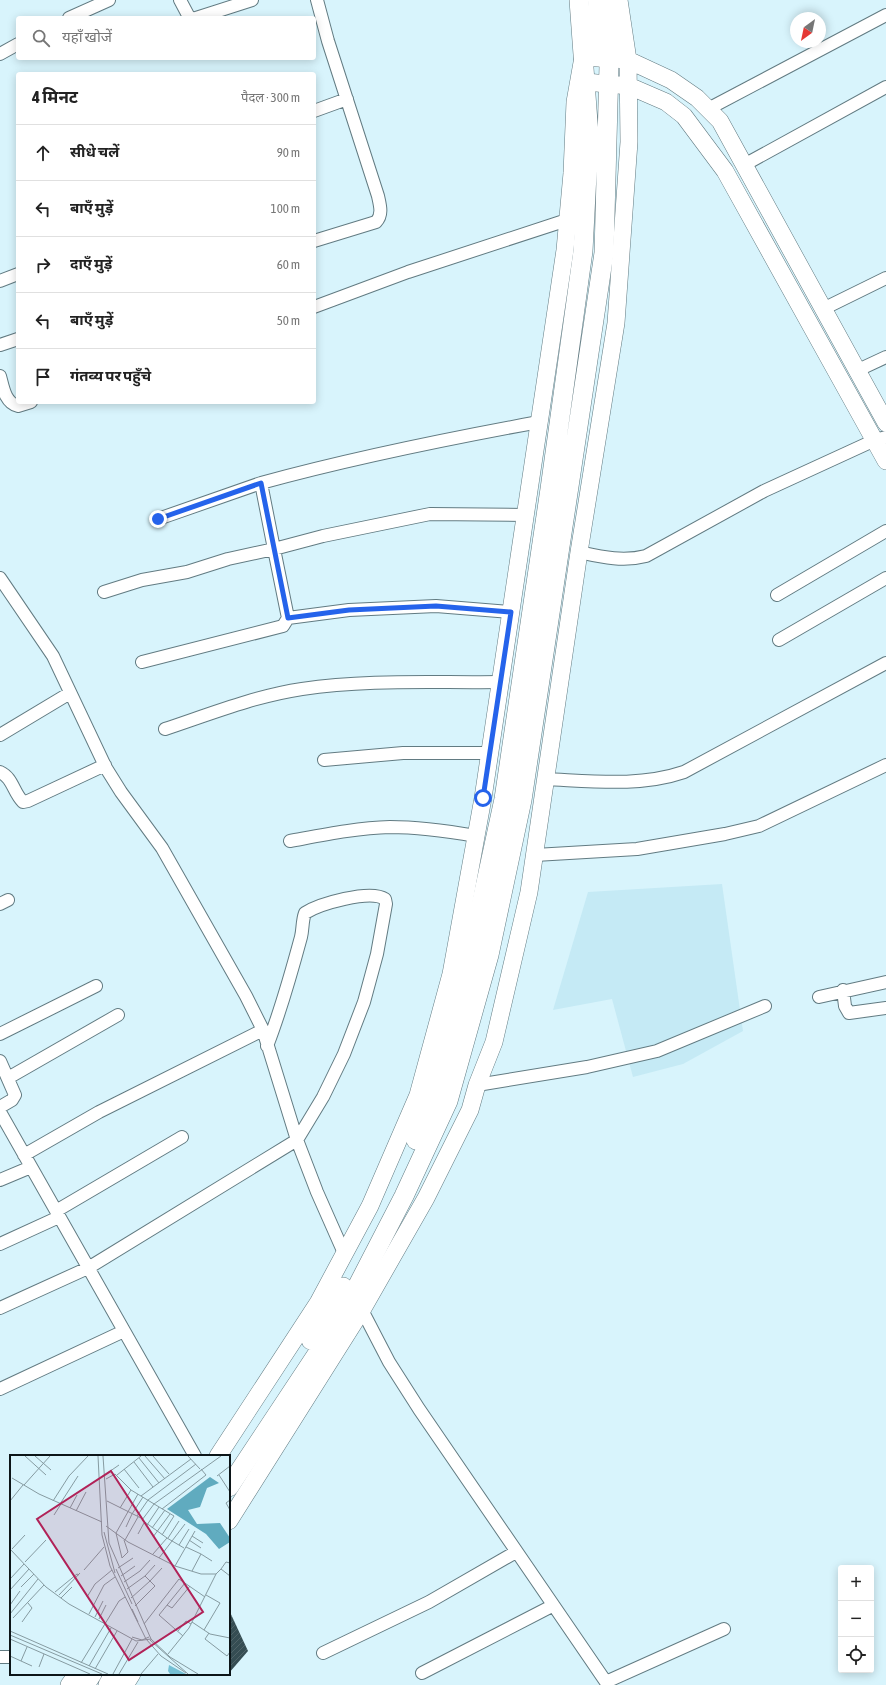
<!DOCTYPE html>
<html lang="hi">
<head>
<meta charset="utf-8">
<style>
	body { margin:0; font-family:"Asap Condensed","Noto Sans Devanagari",sans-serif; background:#f6f6f6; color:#222 }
	.controls { position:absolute; right:12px; bottom:12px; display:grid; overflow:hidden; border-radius:4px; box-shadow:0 2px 10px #0003 }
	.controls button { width:36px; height:36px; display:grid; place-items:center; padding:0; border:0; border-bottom:1px solid #e0e0e0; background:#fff; color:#222; font:20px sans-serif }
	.compass { position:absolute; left:790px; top:12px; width:36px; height:36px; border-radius:50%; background:#fff; box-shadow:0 2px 10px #0003; rotate:213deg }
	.stop { position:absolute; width:12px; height:12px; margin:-9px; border:3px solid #2563eb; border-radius:50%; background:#fff }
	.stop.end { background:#2563eb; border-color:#fff; box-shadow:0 1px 4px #0008 }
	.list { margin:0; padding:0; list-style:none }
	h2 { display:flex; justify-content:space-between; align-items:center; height:52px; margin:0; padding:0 16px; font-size:17px }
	h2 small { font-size:13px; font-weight:400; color:#767676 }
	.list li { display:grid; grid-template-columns:26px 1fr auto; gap:12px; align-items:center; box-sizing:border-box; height:56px; padding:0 16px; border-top:1px solid #e0e0e0 }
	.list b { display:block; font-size:15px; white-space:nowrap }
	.list em { font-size:13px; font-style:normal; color:#767676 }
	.icon { flex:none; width:22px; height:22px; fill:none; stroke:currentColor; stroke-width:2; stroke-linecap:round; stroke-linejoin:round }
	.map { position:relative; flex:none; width:886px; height:1685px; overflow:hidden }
	.search { position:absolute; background:#fff; box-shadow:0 2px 10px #0003; left:16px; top:16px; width:300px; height:44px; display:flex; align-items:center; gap:10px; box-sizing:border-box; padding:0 14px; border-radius:4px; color:#767676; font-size:15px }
	.panel { position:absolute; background:#fff; box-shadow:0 2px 10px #0003; left:16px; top:72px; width:300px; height:332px; border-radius:4px }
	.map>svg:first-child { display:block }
</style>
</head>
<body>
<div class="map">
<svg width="886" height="1685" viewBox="0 0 886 1685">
	<defs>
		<pattern id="building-hatch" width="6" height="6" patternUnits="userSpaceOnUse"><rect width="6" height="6" fill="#354d53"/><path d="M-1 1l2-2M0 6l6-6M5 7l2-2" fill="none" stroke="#4f6368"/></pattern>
	</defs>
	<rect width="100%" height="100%" fill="#d8f4fc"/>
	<path fill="#c5eaf5" d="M722,884L743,1031L683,1064L633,1077L612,999L553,1010L588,892Z"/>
	<path fill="url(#building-hatch)" d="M229,1610L248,1651L229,1673Z"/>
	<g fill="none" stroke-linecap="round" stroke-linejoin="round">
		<g stroke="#627b82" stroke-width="14">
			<path id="street" d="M180,0L189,17L192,18
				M594,0L597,57
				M69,18L109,0
				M196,18L252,0
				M0,54L18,44
				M708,109L886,15
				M314,111L347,99
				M744,165L886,87
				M314,241L376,222C383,215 380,205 378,196L328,41L317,0
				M0,281L18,274
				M314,307L408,272L567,220
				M823,309L886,278
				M0,345L18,339
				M856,371L886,357
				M0,376C3,387 5,403 18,406L31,402
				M158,519L261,483
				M579,552C602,557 623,562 646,556L764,491L875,440L886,437
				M0,578L53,656L106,768L121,792L162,848L246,996L263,1030L297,1140L317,1192L344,1253
				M104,592L142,580L187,572L228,559L274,549L261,483C352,458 446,439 539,422
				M777,595L886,531
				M288,618L274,549L323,536L430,514L525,515
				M779,640L886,578
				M142,662L283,626L288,618L349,610L436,606L511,612
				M165,729C210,714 255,696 302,689C367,679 435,683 500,682
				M0,735L70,693
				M324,760L403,753H489
				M0,772C13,778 13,792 23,802L28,801L105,765
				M545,779C592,781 640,787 684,772L886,663
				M290,841C323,835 357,828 390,827C419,827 447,831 476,836
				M535,855L637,849L725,834L759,826L886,765
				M0,904L8,900
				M843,990L845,1006L849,1013L886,1008
				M819,997L886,982
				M0,1034L96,986
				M0,1061L15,1095L12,1100L0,1107
				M8,1078L118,1015
				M477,1085L587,1067L657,1051L765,1006
				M0,1112L195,1456
				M24,1155L99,1112L263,1030
				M0,1180L31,1167
				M56,1211L182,1137
				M0,1244L59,1217
				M0,1308L88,1268L297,1140L323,1097L344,1054L364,1002L377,954L386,904L385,899C370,889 319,904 305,913C302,921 303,929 301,937C291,974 281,1010 267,1046
				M362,1310L389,1362L419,1409L608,1685
				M0,1389L124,1331
				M323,1653L429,1602L516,1552
				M0,1657H11
				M422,1673L552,1606
				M606,1682L724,1629"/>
		</g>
		<g stroke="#627b82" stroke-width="18">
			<path id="secondary" d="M586,82L629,86L666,102L684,116L725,171L886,461
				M218,1456L318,1303L370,1206L418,1095L451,974L483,798L565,250L572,173L575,102L583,57L628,60L671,80L697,98L720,121L886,423
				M229,1521L362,1310L426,1198L470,1110L477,1085L494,1042L529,892L579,552L616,323L629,142L628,60L619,0
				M69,1685L77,1674
				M125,1685L132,1674"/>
		</g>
		<g stroke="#627b82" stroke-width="20">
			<path id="primary" d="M416,1140L432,1101L465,979L504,799L550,489L583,251L589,136L579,0
				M311,1340L343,1287
				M229,1487L341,1318L404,1196L448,1101L489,955L522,800L604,253L610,28L606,0
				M85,1685L92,1674
				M108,1685L114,1674"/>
		</g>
		<use href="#street" stroke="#fff" stroke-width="12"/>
		<use href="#secondary" stroke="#fff" stroke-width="17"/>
		<use href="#primary" stroke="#fff" stroke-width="19"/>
	</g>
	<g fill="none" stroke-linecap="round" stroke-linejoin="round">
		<path stroke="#2563eb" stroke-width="5" d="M158,519L261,483L288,618L349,610L436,606L511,612L483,798"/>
	</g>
	<g transform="translate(10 1455)">
		<rect width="220" height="220" fill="#d8f4fc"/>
		<path d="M159,210L176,219H160L158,216Z" fill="#75c0d4"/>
		<path d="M200,22L209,28L197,33L190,52L178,55L187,69L210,68L220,83V87L209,94L196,79L157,54Z" fill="#60abbf"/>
		<path fill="none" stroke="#869ba1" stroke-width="1" d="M15,1L36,20M25,1L41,15M88,1L92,80L100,111L136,184L151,201L176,218M135,1L155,24M143,1L159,19M178,1L190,14M129,3L149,28M124,7L143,32M114,14L129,33M96,19L109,10M107,20L131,1M209,20L220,37M207,21L220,11M2,23L29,39L92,67M96,24L105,19L121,35L164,61L152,80M14,30L40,1M131,41L181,4M220,45L216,48L220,55M0,46L13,30M43,46L59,21L78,1M97,46L133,64M50,49L68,21M60,53L67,40M110,53L121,35M152,54L196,20L191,14M66,56L76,37M122,59L133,42M44,60L51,49M127,61L138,45L186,9M137,70L149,52M96,71L118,87L165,111L191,119H206L211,114L220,121M116,72L122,59M142,73L155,55M94,77L105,118M128,79L134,68M182,81L193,88M143,82L160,59M157,83L132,65L144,49L211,1M158,83L169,66M114,85L118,97L112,103L106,78L128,39M115,85L128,62M179,85L191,93M169,90L179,74M176,92L191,99L182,116M0,94L36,132L59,149L126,186L141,184L99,88L93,1M2,94L15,80M143,99L157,83L174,93M191,99L202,106M149,103L175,69M15,107L36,85M165,111L185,76M108,113L123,103M106,114L122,149M211,114L216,107L220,108M74,115L94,92M111,121L125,111M0,124L14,109M114,127L130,116L140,105M11,132L24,119M117,134L135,121L145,110M0,135L19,114M45,137L67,119L69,120M49,140L70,118M77,142L85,129L102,115M51,143L62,132M121,143L140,126L135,121M0,150L10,136M157,150L162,153L180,131M125,151L145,131L140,126L152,113M122,154L128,167M0,159L28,124M79,159L94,130L105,122M85,162L93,146M3,163L34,130M89,164L96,150M12,167L22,153L18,148M182,167L200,179L220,183M134,169L169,124L195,142M194,175L210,148L196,140M0,176L98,219M168,176L176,166L181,169M199,178L195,184L217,201L220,197M0,180L92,219M173,181L149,160L175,128M122,182L132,185L139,182M0,184L80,219M141,184L160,202L188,219M140,185L178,219M17,192L11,206L22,211M158,199L179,173L206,119M0,201L11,206M71,208L109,146L115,142M79,211L101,173M29,212L34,199M85,214L107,176M103,219L122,184M109,219L128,187M131,219L148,199"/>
		<path fill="#b12258" fill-opacity="0.15" stroke="#b12258" stroke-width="2" d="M101,16L193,157L119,205L27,64Z"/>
		<rect width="220" height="220" fill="none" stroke="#0c1518" stroke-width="2"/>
	</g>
</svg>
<div class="controls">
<button>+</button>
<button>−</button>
<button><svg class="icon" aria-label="locate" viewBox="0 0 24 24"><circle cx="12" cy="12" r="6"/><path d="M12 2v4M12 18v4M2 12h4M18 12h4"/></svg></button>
</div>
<svg class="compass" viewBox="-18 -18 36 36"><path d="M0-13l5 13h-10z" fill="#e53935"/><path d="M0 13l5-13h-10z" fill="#767676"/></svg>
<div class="stop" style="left:483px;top:798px"></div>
<div class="stop end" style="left:158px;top:519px"></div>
<div class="search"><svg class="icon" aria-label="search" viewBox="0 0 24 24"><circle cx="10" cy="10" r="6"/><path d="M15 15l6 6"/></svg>यहाँ खोजें</div>
<section class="panel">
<h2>4 मिनट<small>पैदल · 300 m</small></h2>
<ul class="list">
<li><svg class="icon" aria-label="ahead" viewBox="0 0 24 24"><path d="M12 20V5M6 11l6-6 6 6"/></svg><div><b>सीधे चलें</b></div><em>90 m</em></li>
<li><svg class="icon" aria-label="left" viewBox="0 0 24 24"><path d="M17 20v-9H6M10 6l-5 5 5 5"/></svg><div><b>बाएँ मुड़ें</b></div><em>100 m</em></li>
<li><svg class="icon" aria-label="right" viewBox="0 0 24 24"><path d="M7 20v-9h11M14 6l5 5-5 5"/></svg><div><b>दाएँ मुड़ें</b></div><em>60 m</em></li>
<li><svg class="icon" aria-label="left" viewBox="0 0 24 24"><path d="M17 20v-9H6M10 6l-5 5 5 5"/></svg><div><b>बाएँ मुड़ें</b></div><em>50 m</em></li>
<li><svg class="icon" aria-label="arrive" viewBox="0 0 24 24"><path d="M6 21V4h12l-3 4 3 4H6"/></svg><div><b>गंतव्य पर पहुँचे</b></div></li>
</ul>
</section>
</div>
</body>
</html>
